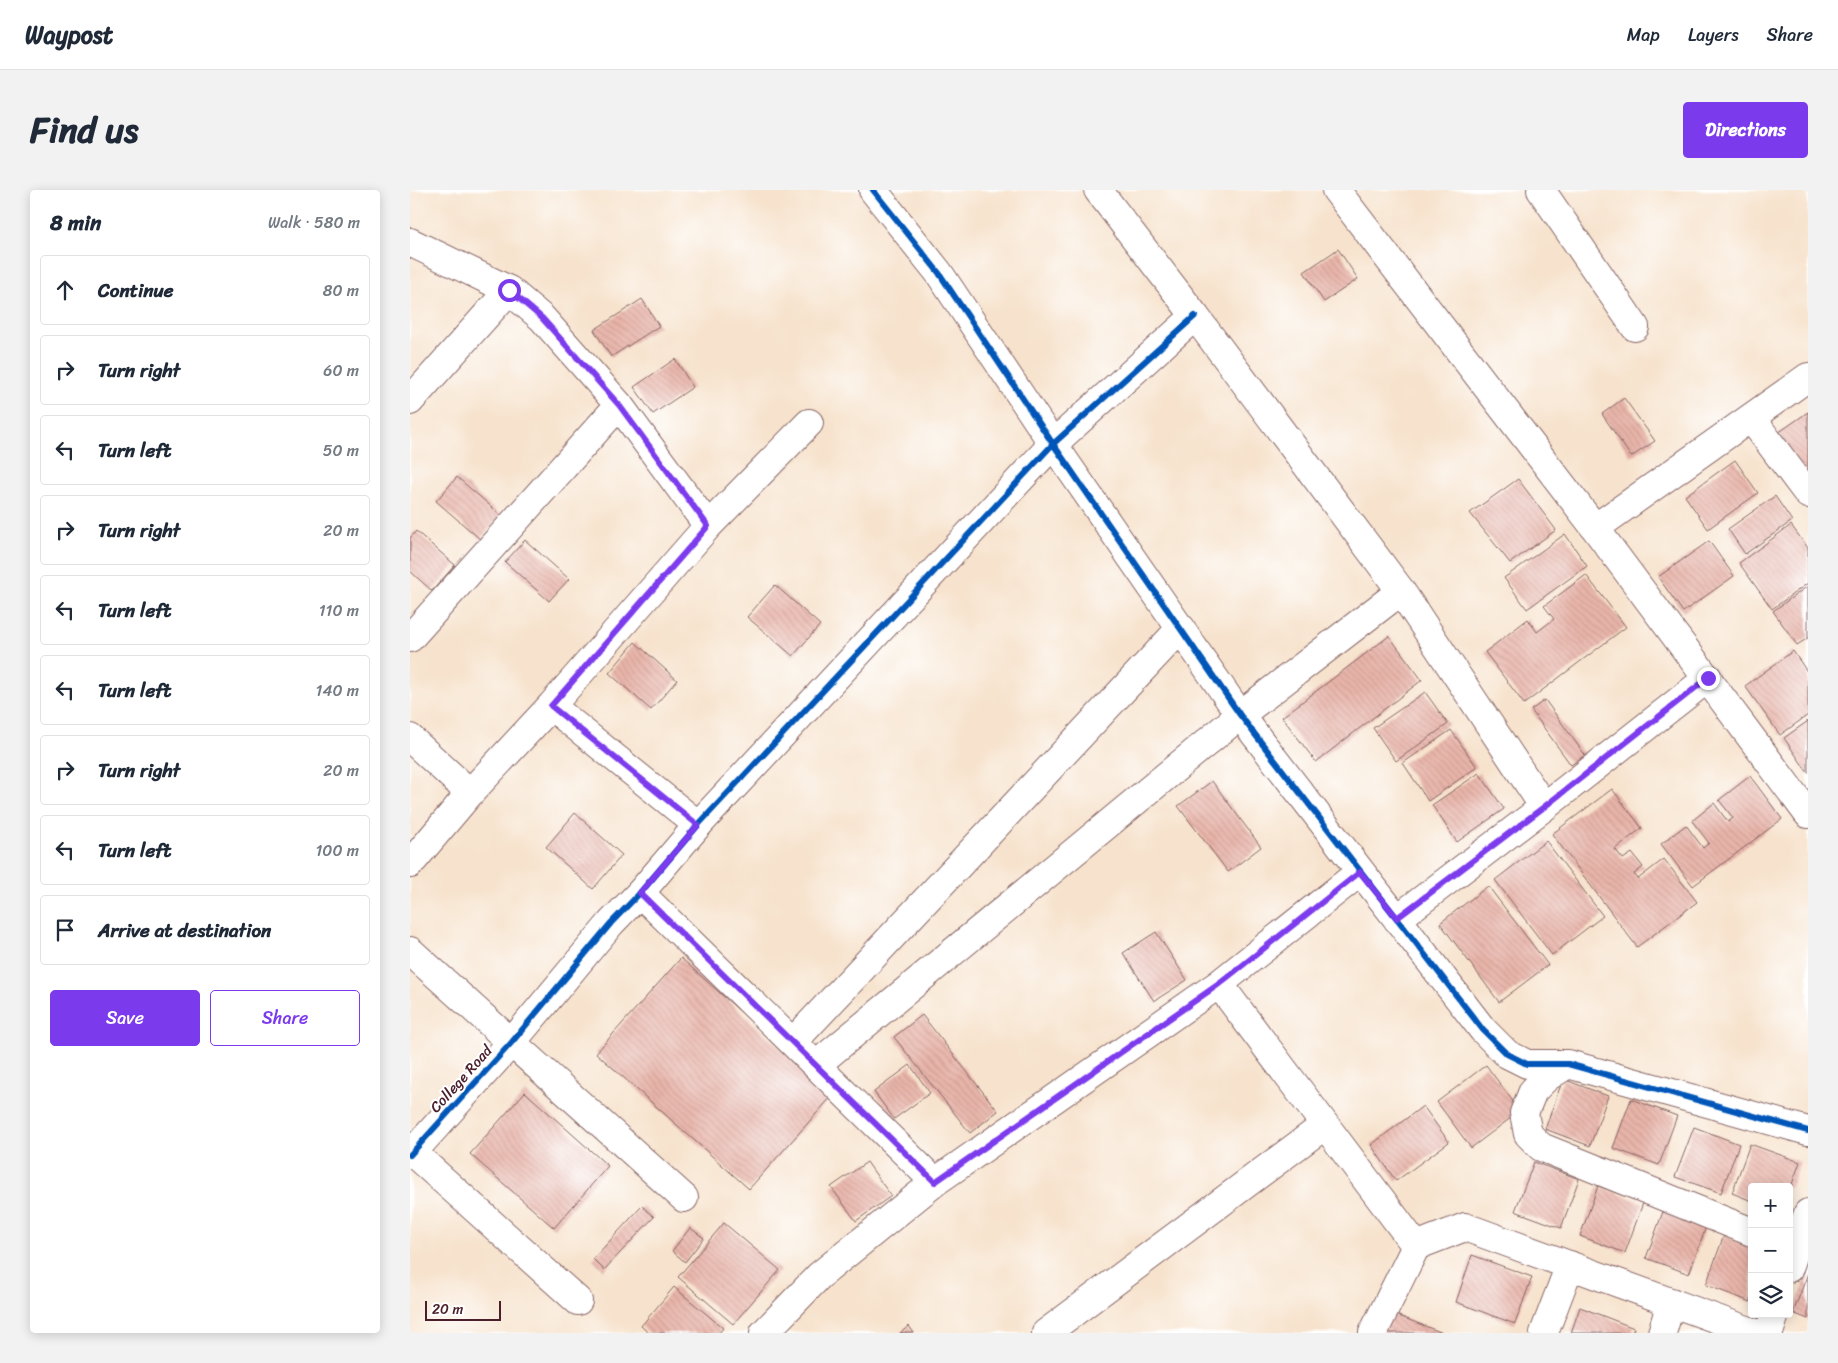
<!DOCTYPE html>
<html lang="en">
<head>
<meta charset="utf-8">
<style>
	body { margin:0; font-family:Sriracha,sans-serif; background:#f2f2f3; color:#1f2937 }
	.controls { position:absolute; right:15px; bottom:15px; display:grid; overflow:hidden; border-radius:5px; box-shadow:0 2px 12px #0003 }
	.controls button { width:45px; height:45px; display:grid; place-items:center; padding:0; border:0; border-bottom:1px solid #e0e1e3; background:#fff; color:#1f2937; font:25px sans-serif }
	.scale { position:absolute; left:15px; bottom:12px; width:76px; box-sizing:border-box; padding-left:5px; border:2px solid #4a1f2b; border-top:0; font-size:14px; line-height:18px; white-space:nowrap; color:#4a1f2b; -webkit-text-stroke:4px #fff; paint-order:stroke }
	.stop { position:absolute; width:15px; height:15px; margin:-11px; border:4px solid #7c3aed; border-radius:50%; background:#fff }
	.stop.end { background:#7c3aed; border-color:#fff; box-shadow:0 1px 5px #0008 }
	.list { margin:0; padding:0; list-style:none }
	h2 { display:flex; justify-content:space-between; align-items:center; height:65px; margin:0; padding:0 20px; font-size:21px }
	h2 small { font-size:16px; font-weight:400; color:#747a83 }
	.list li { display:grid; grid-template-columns:32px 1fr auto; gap:15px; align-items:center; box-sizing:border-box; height:70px; margin:0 10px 10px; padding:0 10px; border:1px solid #e0e1e3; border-radius:5px }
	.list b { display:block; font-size:19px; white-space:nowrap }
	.list em { font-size:16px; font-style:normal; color:#747a83 }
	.actions { display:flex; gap:10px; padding:15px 20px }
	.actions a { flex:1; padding:11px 0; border:1px solid #7c3aed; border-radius:5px; text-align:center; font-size:18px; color:#7c3aed }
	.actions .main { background:#7c3aed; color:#fff }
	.icon { flex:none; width:28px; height:28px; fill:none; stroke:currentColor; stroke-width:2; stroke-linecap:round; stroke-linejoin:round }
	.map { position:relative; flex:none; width:1398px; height:1143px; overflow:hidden; border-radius:5px }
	header { display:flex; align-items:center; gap:30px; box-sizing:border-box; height:70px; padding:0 25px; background:#fff; border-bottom:1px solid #e0e1e3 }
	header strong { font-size:24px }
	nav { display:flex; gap:28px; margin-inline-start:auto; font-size:18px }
	.intro { display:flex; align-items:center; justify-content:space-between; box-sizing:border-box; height:120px; padding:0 30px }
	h1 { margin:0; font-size:35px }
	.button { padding:12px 22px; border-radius:5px; background:#7c3aed; color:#fff; font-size:18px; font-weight:700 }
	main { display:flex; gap:30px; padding:0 30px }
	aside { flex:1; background:#fff; border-radius:5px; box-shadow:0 2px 12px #0003 }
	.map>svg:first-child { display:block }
</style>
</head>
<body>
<header>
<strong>Waypost</strong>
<nav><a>Map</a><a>Layers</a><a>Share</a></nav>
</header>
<div class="intro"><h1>Find us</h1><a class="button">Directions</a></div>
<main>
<aside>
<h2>8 min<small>Walk · 580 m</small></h2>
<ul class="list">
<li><svg class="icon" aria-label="ahead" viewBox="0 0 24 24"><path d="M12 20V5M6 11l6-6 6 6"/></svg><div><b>Continue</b></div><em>80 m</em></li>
<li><svg class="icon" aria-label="right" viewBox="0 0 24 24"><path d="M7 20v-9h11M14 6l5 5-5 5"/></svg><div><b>Turn right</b></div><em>60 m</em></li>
<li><svg class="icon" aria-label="left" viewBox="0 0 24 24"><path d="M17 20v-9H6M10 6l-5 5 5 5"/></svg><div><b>Turn left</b></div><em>50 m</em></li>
<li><svg class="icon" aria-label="right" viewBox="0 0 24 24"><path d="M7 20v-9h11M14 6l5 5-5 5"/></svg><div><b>Turn right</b></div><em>20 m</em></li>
<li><svg class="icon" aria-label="left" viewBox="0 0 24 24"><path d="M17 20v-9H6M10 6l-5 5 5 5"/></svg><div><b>Turn left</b></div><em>110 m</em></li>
<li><svg class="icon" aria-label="left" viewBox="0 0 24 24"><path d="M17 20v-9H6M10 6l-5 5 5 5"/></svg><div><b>Turn left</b></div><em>140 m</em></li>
<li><svg class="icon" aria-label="right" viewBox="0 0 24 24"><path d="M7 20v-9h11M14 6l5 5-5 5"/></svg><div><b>Turn right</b></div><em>20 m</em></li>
<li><svg class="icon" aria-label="left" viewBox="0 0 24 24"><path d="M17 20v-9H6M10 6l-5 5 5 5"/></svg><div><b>Turn left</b></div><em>100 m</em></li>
<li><svg class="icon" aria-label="arrive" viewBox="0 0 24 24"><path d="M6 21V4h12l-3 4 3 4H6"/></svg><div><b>Arrive at destination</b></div></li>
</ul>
<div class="actions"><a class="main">Save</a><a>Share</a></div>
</aside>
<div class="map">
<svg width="1398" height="1143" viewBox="0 0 1398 1143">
	<defs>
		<pattern id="building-back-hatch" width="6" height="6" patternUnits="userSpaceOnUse" patternTransform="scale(1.25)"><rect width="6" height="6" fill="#e9b5aa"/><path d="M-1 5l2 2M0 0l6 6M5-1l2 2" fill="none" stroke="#c99b92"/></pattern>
	</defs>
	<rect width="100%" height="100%" fill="#fff"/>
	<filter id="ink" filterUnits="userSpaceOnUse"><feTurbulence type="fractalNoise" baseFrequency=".02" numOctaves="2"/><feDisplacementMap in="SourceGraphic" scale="10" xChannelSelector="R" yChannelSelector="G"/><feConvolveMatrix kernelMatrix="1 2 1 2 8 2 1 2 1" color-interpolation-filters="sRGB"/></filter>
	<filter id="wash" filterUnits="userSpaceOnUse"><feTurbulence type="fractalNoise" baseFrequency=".0096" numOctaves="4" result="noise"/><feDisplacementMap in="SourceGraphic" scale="20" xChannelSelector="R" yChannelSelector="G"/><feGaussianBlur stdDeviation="1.12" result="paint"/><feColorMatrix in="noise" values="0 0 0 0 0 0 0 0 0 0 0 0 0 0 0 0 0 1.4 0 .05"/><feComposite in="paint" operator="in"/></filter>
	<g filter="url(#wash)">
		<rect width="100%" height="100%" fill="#f7e3cd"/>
		<g id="blocks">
			<path fill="url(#building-back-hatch)" d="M928,59L948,89L914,112L894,82Z
				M232,109L249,136L201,167L184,140Z
				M265,169L283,197L243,224L224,197Z
				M1214,208L1245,251L1221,267L1192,224Z
				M1398,222V286L1368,243Z
				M1325,270L1348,303L1298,339L1275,306Z
				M47,287L91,325L70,349L26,311Z
				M1108,289L1146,340L1100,373L1060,323Z
				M1365,306L1382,331L1335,364L1318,339Z
				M1381,335L1398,358V393L1362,419L1329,373Z
				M6,341L45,375L22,401L0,381V348Z
				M1155,344L1177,376L1117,419L1094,388Z
				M115,350L159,389L139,411L95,372Z
				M1299,351L1324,386L1273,422L1248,387Z
				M1176,385L1216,437L1114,514L1075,462L1118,429L1127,442L1144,429L1134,416Z
				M365,395L410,435L383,466L337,427Z
				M1398,396V448L1387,455L1363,421Z
				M979,446L1012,490L906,572L872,527Z
				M225,452L267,490L241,520L199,483Z
				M1383,461L1398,483V525L1370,545L1335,496Z
				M1015,502L1038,534L986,571L963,538Z
				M1135,510L1175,565L1161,575L1121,520Z
				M1398,531V583L1374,548Z
				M1041,540L1067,577L1018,611L993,573Z
				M1069,583L1094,619L1047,652L1022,615Z
				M1340,586L1372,629L1283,696L1251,654L1276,635L1293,658L1299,653L1282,631L1304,613L1318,632L1323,628L1309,610Z
				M802,591L851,657L818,682L768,616Z
				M1202,599L1232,638L1205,659L1213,669L1222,663L1233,677L1224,684L1228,689L1254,669L1287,712L1227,757L1142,644Z
				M165,623L212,665L183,699L136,657Z
				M1136,651L1193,726L1142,765L1085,690Z
				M1078,696L1138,775L1089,812L1030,733Z
				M746,742L777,790L744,811L713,763Z
				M271,768L423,905L339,999L186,863Z
				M512,825L588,921L560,943L484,847Z
				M500,875L520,903L484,929L464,902Z
				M1076,875L1110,921L1061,958L1027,912Z
				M1153,889L1198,906L1180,956L1135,939Z
				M115,902L198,976L144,1038L60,964Z
				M1221,909L1267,926L1249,975L1203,958Z
				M1013,916L1039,952L986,991L961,955Z
				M1284,937L1329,954L1311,1003L1265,987Z
				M1340,954L1390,972L1381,997H1342V1011L1322,1003Z
				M457,972L481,1006L446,1031L421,997Z
				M1124,972L1169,989L1151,1038L1105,1021Z
				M1188,996L1233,1013L1215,1063L1170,1046Z
				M232,1016L244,1027L194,1080L183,1069Z
				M1254,1019L1297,1034L1279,1084L1236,1068Z
				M314,1033L370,1080L323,1134L268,1087Z
				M280,1038L294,1048L275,1072L262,1061Z
				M1314,1045L1342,1055L1341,1112L1296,1095Z
				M1062,1065L1122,1087L1105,1134L1046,1112Z
				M1398,1083V1129L1383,1123Z
				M264,1097L313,1138L309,1143H239L231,1136Z
				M1170,1117L1224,1138L1222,1143H1161Z
				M981,1123L1033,1143H974Z
				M499,1136L504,1143H490Z"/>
		</g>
	</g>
	<g filter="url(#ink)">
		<use href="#blocks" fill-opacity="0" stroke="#876464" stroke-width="1"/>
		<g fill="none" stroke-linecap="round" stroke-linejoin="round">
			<g stroke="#876464" stroke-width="30">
				<path id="minor" d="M463,0L529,83L643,254L830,525L1073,840L1097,864L1117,874H1158L1398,941
					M926,0L1185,338L1398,624
					M1131,0L1225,137
					M0,52L99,100L132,128L209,215L298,336
					M785,126L991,401L1134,617
					M0,211L99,100
					M1341,228L1398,304
					M1185,338L1398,187
					M0,448L209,215
					M141,516L288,635
					M0,548L60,603
					M0,674L60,603L141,516L298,336L399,233
					M230,703L525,992
					M987,729L1134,617L1298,488
					M0,761L274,1008
					M809,794L1006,1056
					M383,852L771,438
					M1158,874L1137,887L1123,901L1114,923L1118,944L1131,957L1342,1042
					M406,875L830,525L991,401
					M3,963L168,1111
					M1379,1078L1398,1023
					M354,1143L409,1086L525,992L809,794L950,682
					M636,1143L915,935
					M963,1143L1006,1056L1055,1037L1345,1143
					M1134,1143L1160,1075
					M1252,1143L1261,1112
					M1359,1143L1365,1124"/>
			</g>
			<g stroke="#876464" stroke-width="30">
				<path id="tertiary" d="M0,965L102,852L201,733L230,703L288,635L643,254L785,126L688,0"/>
			</g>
			<use href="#minor" stroke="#fff" stroke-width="28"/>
			<use href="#tertiary" stroke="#fff" stroke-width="28"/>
			<g stroke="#fff" stroke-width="9">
				<path id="cycleway" d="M463,0L529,83L643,254L830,525L1073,840L1097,864L1117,874H1158L1398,941
					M0,965L102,852L201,733L230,703L288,635L643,254L785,126"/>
			</g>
			<use href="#cycleway" stroke="#0057b8" stroke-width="6"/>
		</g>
	</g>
	<g fill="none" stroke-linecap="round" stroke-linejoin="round" filter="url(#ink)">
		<path stroke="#7c3aed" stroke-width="6" d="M99,100L132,128L209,215L298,336L141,516L288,635L230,703L525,992L809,794L950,682L987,728L1134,617L1298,488"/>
	</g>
	<g text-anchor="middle" stroke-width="4" stroke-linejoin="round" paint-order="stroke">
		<g font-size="15" fill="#4a1f2b" stroke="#fff">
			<text transform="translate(51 889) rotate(-48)" y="5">College Road</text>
		</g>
	</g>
</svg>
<div class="controls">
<button>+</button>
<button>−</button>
<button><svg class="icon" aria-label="layers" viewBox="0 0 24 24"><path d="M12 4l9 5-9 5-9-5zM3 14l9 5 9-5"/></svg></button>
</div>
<div class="scale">20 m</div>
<div class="stop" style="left:99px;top:100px"></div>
<div class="stop end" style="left:1298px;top:488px"></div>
</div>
</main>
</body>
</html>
